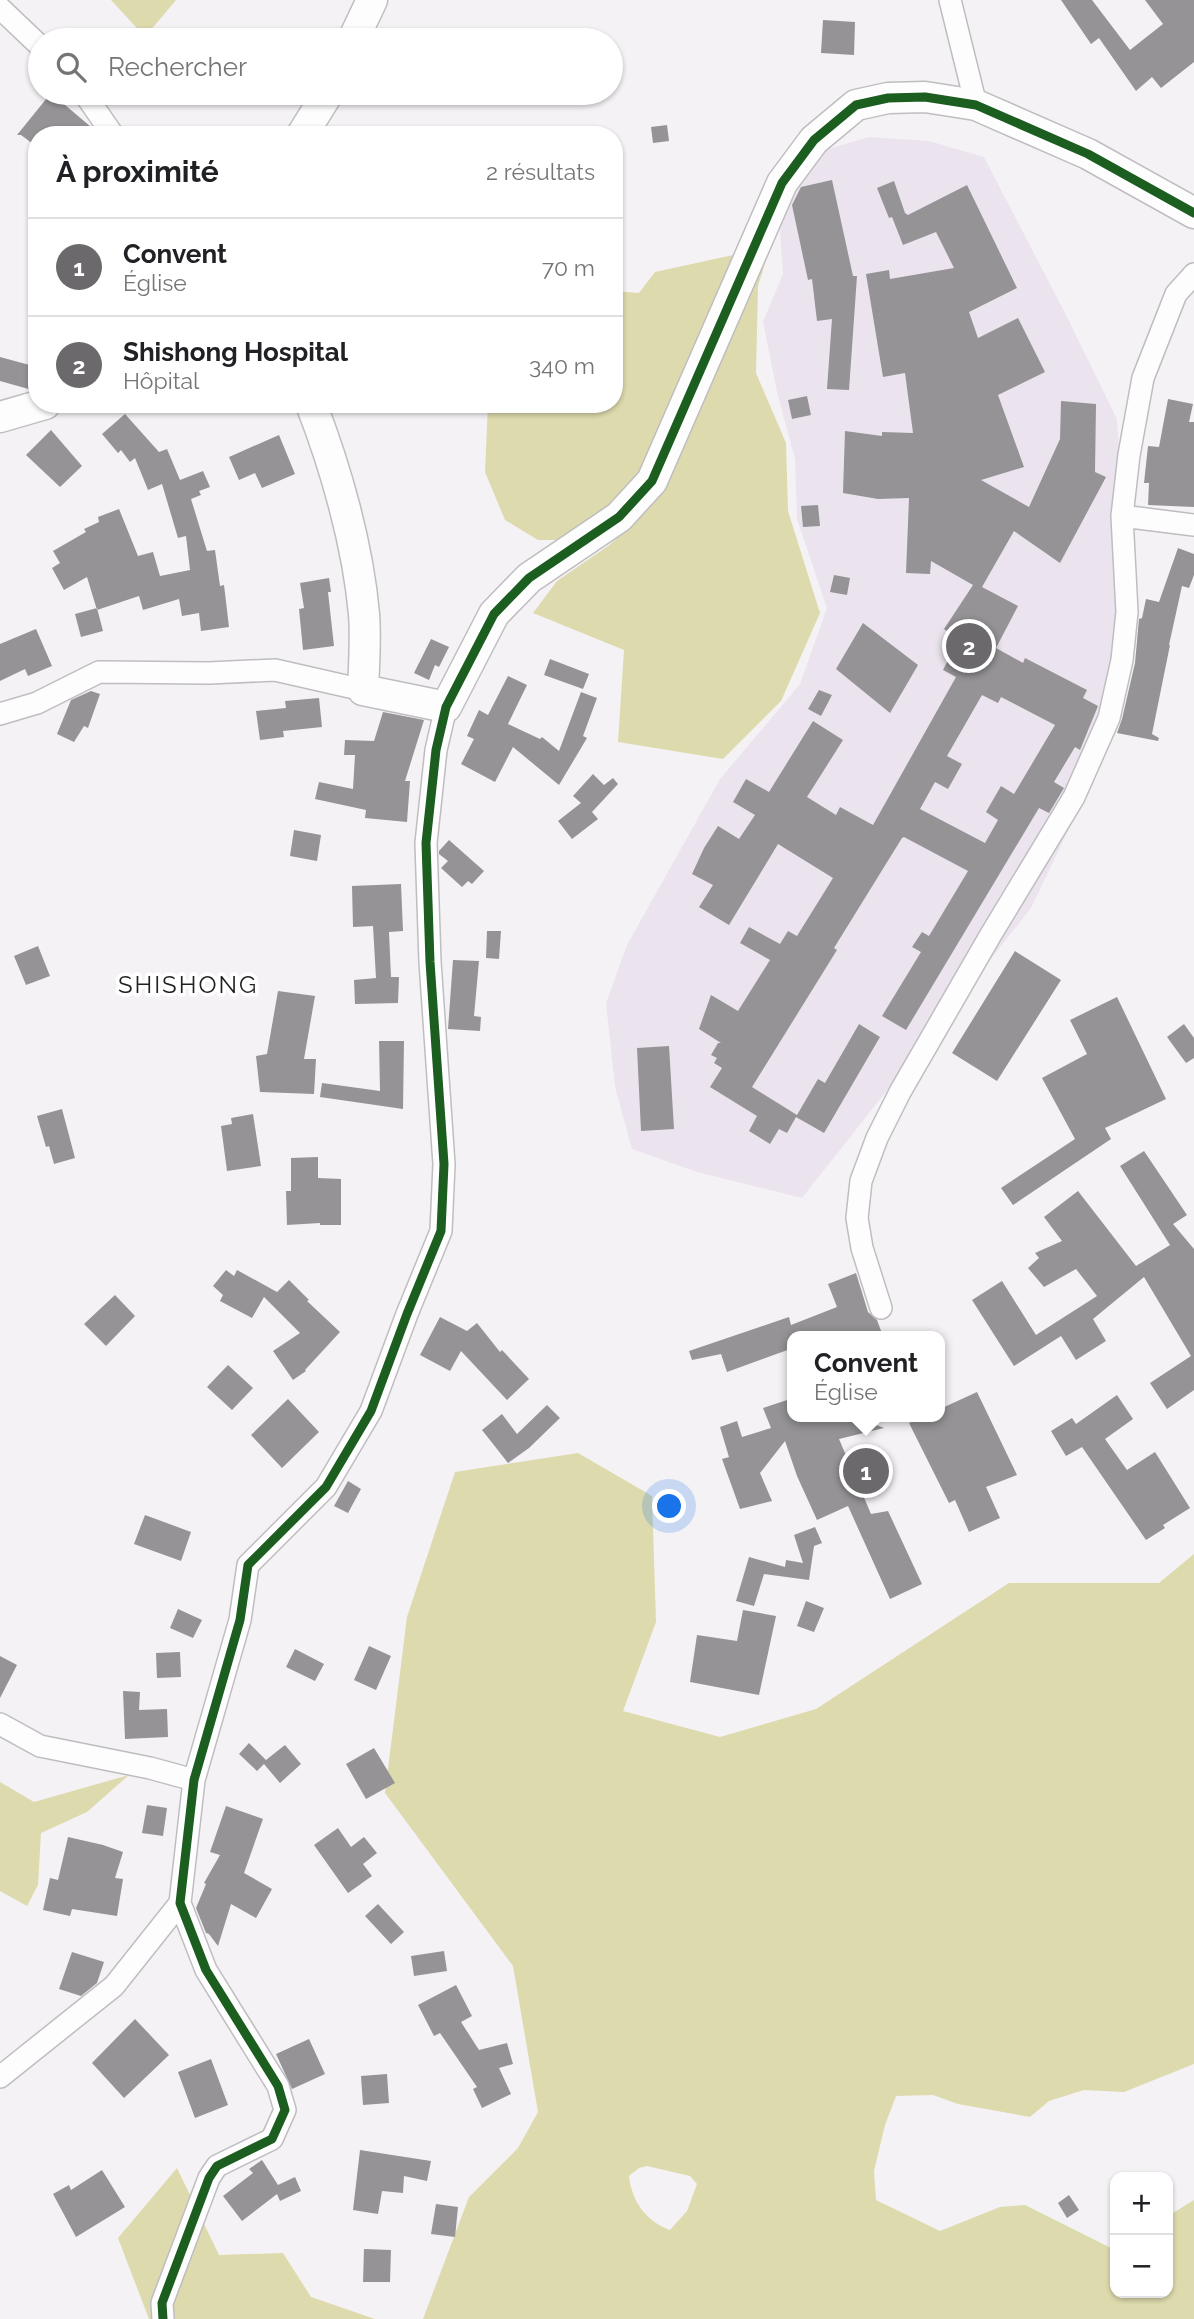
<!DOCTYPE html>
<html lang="fr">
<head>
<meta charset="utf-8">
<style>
	body { margin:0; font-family:Raleway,sans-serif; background:#f2f2f2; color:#202124 }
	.controls { position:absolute; right:21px; bottom:21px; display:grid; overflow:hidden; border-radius:14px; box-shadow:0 2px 5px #0004 }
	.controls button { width:63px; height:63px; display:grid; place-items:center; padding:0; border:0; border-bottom:2px solid #e0e0e0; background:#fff; color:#202124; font:35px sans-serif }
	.you { position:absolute; left:670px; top:1507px; width:24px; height:24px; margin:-18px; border:5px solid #fff; border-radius:50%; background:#1a73e8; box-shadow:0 0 0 10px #1a73e833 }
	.badge { display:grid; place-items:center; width:46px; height:46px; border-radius:50%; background:#6b696c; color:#fff; font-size:23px; font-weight:700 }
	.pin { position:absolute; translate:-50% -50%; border:4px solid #fff; box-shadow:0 2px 7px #0006 }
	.popup { position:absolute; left:787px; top:1331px; width:158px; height:91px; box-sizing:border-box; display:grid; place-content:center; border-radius:14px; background:#fff; filter:drop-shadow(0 2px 5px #0005); font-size:23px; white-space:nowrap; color:#757577 }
	.popup b { font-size:26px; color:#202124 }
	.popup::after { content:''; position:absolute; left:50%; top:100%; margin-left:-14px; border:14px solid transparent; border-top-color:#fff }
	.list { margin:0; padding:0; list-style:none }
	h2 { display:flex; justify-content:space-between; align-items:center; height:91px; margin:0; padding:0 28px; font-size:30px }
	h2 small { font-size:23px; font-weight:400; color:#757577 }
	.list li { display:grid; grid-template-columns:46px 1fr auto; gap:21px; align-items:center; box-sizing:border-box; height:98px; padding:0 28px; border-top:2px solid #e0e0e0 }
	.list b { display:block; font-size:26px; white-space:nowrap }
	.list p { margin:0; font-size:23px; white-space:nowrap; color:#757577 }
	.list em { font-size:23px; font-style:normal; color:#757577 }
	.icon { flex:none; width:38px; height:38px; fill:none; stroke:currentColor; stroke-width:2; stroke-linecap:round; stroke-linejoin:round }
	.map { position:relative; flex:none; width:1194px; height:2319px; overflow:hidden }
	.search { position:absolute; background:#fff; box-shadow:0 2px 5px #0004; left:28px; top:28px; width:595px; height:77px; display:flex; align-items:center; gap:18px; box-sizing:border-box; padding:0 24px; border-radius:38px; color:#757577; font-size:26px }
	.panel { position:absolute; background:#fff; box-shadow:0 2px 5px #0004; left:28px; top:126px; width:595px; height:287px; border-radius:28px }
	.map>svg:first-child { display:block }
</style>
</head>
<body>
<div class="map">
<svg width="1194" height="2319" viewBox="0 0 1194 2319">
	<rect width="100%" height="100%" fill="#f5f2f6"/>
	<path fill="#ebe4ee" d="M869,137L929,141L984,157L1065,313L1117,419L1129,602L1117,729L1031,908L802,1198L697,1172L632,1149L615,1087L606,1003L627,945L720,779L800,684L827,608L797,519L795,459L777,392L763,322L783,274L777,188L818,152Z"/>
	<path fill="#dddaad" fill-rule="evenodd" d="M111,0H176L145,37Z
		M770,247L758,286L756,373L786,443L788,511L820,613L781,701L723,759L618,742L624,650L533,613L557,581L608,546L638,520L675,469L682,448L641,488L560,540H538L505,520L485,472L488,404H614V291L639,293L655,272Z
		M578,1453L652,1496L656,1622L623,1711L720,1737L816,1709L1009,1583H1159L1194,1554V2064L1124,2092L1084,2090L1049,2101L1030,2117L958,2104L933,2095L896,2096L885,2125L874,2171L876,2200L940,2231L1000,2207L1025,2205L1115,2250V2293H1168V2216L1194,2200V2319H423L469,2197L518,2148L538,2112L513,1966L385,1793L407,1617L455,1472ZM647,2166L690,2176L697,2184L687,2211L670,2230C646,2221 632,2202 629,2176L639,2168Z
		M129,1775L87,1812L41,1833L38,1885L27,1906L0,1891V1782L34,1802Z
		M177,2168L219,2255L283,2253L311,2297L375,2319H149L118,2238Z"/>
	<path fill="#959396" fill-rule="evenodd" d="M1061,0H1092L1130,50L1163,24L1145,0H1194V62L1161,88L1152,77L1136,91L1099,38L1091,44Z
		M823,20L855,22L854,55L821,53Z
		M51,93L91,127L85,135H37V147L21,135H17Z
		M667,125L669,141L653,143L651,127Z
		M832,180L853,276H857L849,390L827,389L832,319L817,321L812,279L808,280L792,205L801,187Z
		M894,181L905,213L908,215L967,185L1017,288L969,312L978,338L1018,318L1045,372L998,395L1024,467L981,480L1029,507L1060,439L1061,401L1096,404L1095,472L1106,477L1060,563L1014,531L982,587L1018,606L996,648L1023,663L1025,658L1087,690L1083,698L1098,706L1080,750L1075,747L1054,782L1064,788L1049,813L1039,808L906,1030L882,1016L921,952L912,947L922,932L929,936L968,871L904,837L902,838L834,948L837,950L752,1087L797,1115L818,1079L825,1083L859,1024L880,1037L824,1133L796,1117L787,1133L779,1129L770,1144L749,1131L757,1116L710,1087L722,1068L714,1063L717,1058L711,1055L718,1043H721L699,1029L711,995L738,1011L770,960L740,943L749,927L780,944L788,931L797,936L833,878L778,844L729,925L699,907L713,885L692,874L704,848L718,826L739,839L755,815L733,802L746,779L769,792L813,721L843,740L807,797L836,815L840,807L873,825L956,677L943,670L959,639L944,629L973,585L931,561L930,574L906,573L909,498L878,499L843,493L845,431L882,436V432L913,433L905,373L883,377L866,274L889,270L890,279L954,268L936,232L903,245L892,217L889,218L877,188ZM982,695L998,703L1001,697L1055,725L1014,794L1001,786L986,812L998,820L985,843L920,809L935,782L948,789L962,764L947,756Z
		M0,357L37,367L32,390L0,381Z
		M807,396L811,415L792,419L788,400Z
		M1168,399L1193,404L1189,422H1194V507L1148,505L1149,483H1144L1148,446L1159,447Z
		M125,414L159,452L167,449L180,480L203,471L210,487L199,491L201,495L191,499L207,551L215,550L220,586L224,585L229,627L201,631L199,613L182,616L179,599L143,610L139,596L97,610L87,577L64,590L52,568L60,563L53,551L86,532L84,529L99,522L98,517L119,509L138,556L153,552L160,576L190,570L186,536L178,538L162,484L148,490L135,458L130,462L121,450L118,453L102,434Z
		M51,430L82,466L60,487L26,455Z
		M279,435L295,474L262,488L255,473L239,480L229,457Z
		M818,505L820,526L803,527L801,506Z
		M1178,548L1194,554V575L1189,588L1182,586L1169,645H1170L1152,734L1159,738L1158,741L1117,733L1122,719L1135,663L1139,619L1142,618L1146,599L1159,602Z
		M834,575L850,578L847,595L830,592Z
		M329,578L331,592H328L334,646L303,650L299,609L304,608L300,583Z
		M97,608L103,631L81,637L75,614Z
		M863,623L918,665L890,713L836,669Z
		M36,629L52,666L28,676L25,669L0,681V644Z
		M431,639L449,647L439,667L435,665L429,680L414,673Z
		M550,659L589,674L583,689L544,675Z
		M508,676L527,685L508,724L540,739L542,737L559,751L581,692L597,698L583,736L587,738L559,785L513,747L495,782L461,764L474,739L467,736L479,710L488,715Z
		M819,690L832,695L821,716L808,709Z
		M91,691L100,694L88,728L84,726L74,742L57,734L71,700Z
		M319,698L322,727L283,731L284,737L260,740L256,711L286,708L285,701Z
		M383,712L424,720L405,781H410L407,822L365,818L366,810L315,799L319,782L353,789L355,755H344L345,740L374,741Z
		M593,774L604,785L613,778L618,784L592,812L598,819L572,839L558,821L581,803L573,796Z
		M294,830L321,835L317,861L290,856Z
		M449,840L484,871L472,884L468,881L462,887L441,868L448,861L439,854V851Z
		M401,884L403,931L389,932L391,977H399L398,1003L355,1004L354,980L376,978L373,926L353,927L352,886Z
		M487,931H501L499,959L486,958Z
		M38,946L50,976L26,985L14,956Z
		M1015,951L1061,980L997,1081L952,1053Z
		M453,960L479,961L474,1016L481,1017L480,1031L448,1029Z
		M278,991L315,996L304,1059H316L314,1094L260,1092L256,1056L267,1054Z
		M1117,997L1166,1099L1105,1128L1111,1139L1013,1205L1001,1188L1075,1139L1042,1078L1087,1054L1070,1020Z
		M1184,1024L1194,1038V1058L1186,1063L1167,1037Z
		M379,1041H404L403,1109L320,1097L322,1083L380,1091Z
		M669,1046L674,1129L641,1131L637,1048Z
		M62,1109L75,1158L54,1164L49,1146L46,1147L37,1116Z
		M253,1114L261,1166L227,1171L221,1126L232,1124L231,1118Z
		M1144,1151L1187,1215L1173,1224L1194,1249V1390L1167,1409L1150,1383L1191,1356L1144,1277L1093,1319L1106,1341L1076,1360L1061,1336L1014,1366L972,1300L1002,1281L1036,1335L1097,1296L1076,1269L1044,1287L1028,1268L1039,1258L1035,1253L1062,1241L1044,1217L1078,1191L1136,1266L1170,1245L1120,1166Z
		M318,1157V1178L341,1179V1225H320V1223L287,1225L286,1191H291V1158Z
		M226,1270L234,1276L237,1270L277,1292L289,1280L309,1300L307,1301L340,1332L305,1370L306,1371L293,1380L273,1351L300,1333L264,1297L252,1318L220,1301L223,1295L213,1286Z
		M856,1273L868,1312L877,1320L883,1336H793V1348L727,1372L721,1354L692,1360L689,1351L789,1317L791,1325L837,1307L828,1284Z
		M115,1295L135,1316L106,1346L84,1324Z
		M440,1317L467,1331L477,1323L500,1352L502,1350L529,1379L507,1400L461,1351L450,1371L420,1355Z
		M228,1365L253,1388L232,1410L207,1387Z
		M977,1392L1017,1475L986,1487L1000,1518L969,1532L955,1500L949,1503L909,1423L922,1417H940V1409Z
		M1117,1395L1133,1419L1105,1439L1127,1470L1155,1452L1190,1508L1163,1525L1165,1528L1146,1540L1082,1447L1066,1456L1051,1431L1072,1418L1076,1424Z
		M793,1398V1417H856L884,1428L839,1439L871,1514L888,1511L922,1584L890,1599L848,1506L817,1520L797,1476L785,1441L760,1473L772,1501L740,1509L722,1459L729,1457L720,1427L737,1421L742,1437L771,1428L763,1408Z
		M288,1399L319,1432L282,1468L251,1435Z
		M547,1405L560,1418L529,1448L508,1463L482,1430L502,1414L517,1434Z
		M348,1481L361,1489L348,1513L334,1506Z
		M145,1515L191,1532L181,1561L134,1544Z
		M815,1527L822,1543L814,1546L809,1580L764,1574L754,1606L736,1601L749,1557L785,1567L786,1560L803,1563L794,1535Z
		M806,1601L824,1608L814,1632L797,1626Z
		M178,1609L202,1620L193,1638L170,1628Z
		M743,1610L776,1616L759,1695L690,1682L697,1635L737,1641Z
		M369,1646L391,1656L376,1690L354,1680Z
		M295,1649L324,1664L315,1681L286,1667Z
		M180,1652L181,1677L157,1678L156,1653Z
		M0,1656L17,1665L0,1698Z
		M123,1691L140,1692L139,1710L167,1709L168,1737L125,1739Z
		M249,1743L266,1760L285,1745L301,1764L280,1783L264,1764L257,1771L239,1754Z
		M374,1748L395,1783L366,1799L346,1764Z
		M147,1805L167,1808L163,1836L142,1833Z
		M226,1806L263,1819L244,1873L272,1889L256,1918L231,1904L218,1946L209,1934L206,1933L196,1908L206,1884L204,1883L220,1855L210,1852Z
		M338,1828L351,1847L364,1837L377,1853L363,1864L372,1876L348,1893L314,1845Z
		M68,1837L103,1845L123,1852L115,1878L123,1879L117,1916L72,1909L70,1916L43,1910L50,1878L58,1880Z
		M378,1904L404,1932L391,1944L365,1916Z
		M444,1951L447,1971L414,1976L411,1956Z
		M72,1952L104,1962L97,1983L81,1996L59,1989Z
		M456,1985L472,2016L461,2022L479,2050L507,2043L513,2064L499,2068L511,2094L482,2108L473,2089L477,2087L440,2033L434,2036L418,2005Z
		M135,2019L169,2055L124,2098L92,2063Z
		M309,2039L325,2074L292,2089L276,2054Z
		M211,2059L228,2105L195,2118L178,2072Z
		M387,2074L389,2103L363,2105L361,2076Z
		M360,2150L431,2161L427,2181L404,2176L403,2193L382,2191L378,2214L353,2210Z
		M262,2160L278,2185L295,2177L301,2191L280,2201L277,2194L242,2221L223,2196L253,2173L249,2169Z
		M102,2170L125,2207L76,2237L53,2194L69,2185L71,2190Z
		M1069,2195L1079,2210L1067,2218L1058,2203Z
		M436,2204L458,2207L455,2237L431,2234Z
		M364,2249L391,2250L390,2282H363Z"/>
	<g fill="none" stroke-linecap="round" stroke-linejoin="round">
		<g stroke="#bfbdc0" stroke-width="24">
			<path id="street" d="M950,0L976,105
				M0,8L40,46
				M84,93L113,135
				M1122,516L1194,525
				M0,714L37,703L99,672L209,673L275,670L363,690
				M881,1308L862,1248L857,1218L861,1181L877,1138L900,1092L990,936L1074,797L1109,718L1122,660L1127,612L1122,516L1129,455L1143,378L1176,294L1194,274
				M0,1724L40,1746L150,1768L194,1780
				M0,2077L114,1986L180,1903
				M163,2319L162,2303L209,2178L217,2166L272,2139L285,2110L278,2086L206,1970L180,1903L194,1780L240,1620L248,1565L326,1487L371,1411L407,1314L441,1231L444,1164L430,962L426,843L436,750L446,707"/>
		</g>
		<g stroke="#bfbdc0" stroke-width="33">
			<path id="secondary" d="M353,40L372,0
				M302,135L328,93
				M311,404C336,468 358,546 364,614C366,639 364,665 363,690L446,707L494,614L529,578L619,517L652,481L782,183L814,140L856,105L888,98L925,97L976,105L1088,154L1194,213
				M0,417L45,404"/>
		</g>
		<use href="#street" stroke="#fefdfe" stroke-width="21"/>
		<use href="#secondary" stroke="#fefdfe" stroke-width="30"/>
		<g stroke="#fff" stroke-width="13">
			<path id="cycleway" d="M163,2319L162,2303L209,2178L217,2166L272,2139L285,2110L278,2086L206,1970L180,1903L194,1780L240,1620L248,1565L326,1487L371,1411L407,1314L441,1231L444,1164L430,962L426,843L436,750L446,707L494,614L529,578L619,517L652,481L782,183L814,140L856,105L888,98L925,97L976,105L1088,154L1194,213"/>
		</g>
		<use href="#cycleway" stroke="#1b5e20" stroke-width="9"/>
	</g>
	<g text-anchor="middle" stroke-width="7" stroke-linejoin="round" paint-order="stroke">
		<g font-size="24" letter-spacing="2" fill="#211f22" stroke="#fff">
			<text x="188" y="993">SHISHONG</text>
		</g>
	</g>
</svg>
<div class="controls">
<button>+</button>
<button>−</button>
</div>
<div class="you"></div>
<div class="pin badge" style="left:866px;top:1471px">1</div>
<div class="popup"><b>Convent</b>Église</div>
<div class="pin badge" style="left:969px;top:646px">2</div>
<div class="search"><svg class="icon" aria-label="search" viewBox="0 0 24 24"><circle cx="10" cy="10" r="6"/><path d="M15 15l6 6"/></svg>Rechercher</div>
<section class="panel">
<h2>À proximité<small>2 résultats</small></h2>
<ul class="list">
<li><span class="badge">1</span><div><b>Convent</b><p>Église</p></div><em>70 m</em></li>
<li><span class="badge">2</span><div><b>Shishong Hospital</b><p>Hôpital</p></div><em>340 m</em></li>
</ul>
</section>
</div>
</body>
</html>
